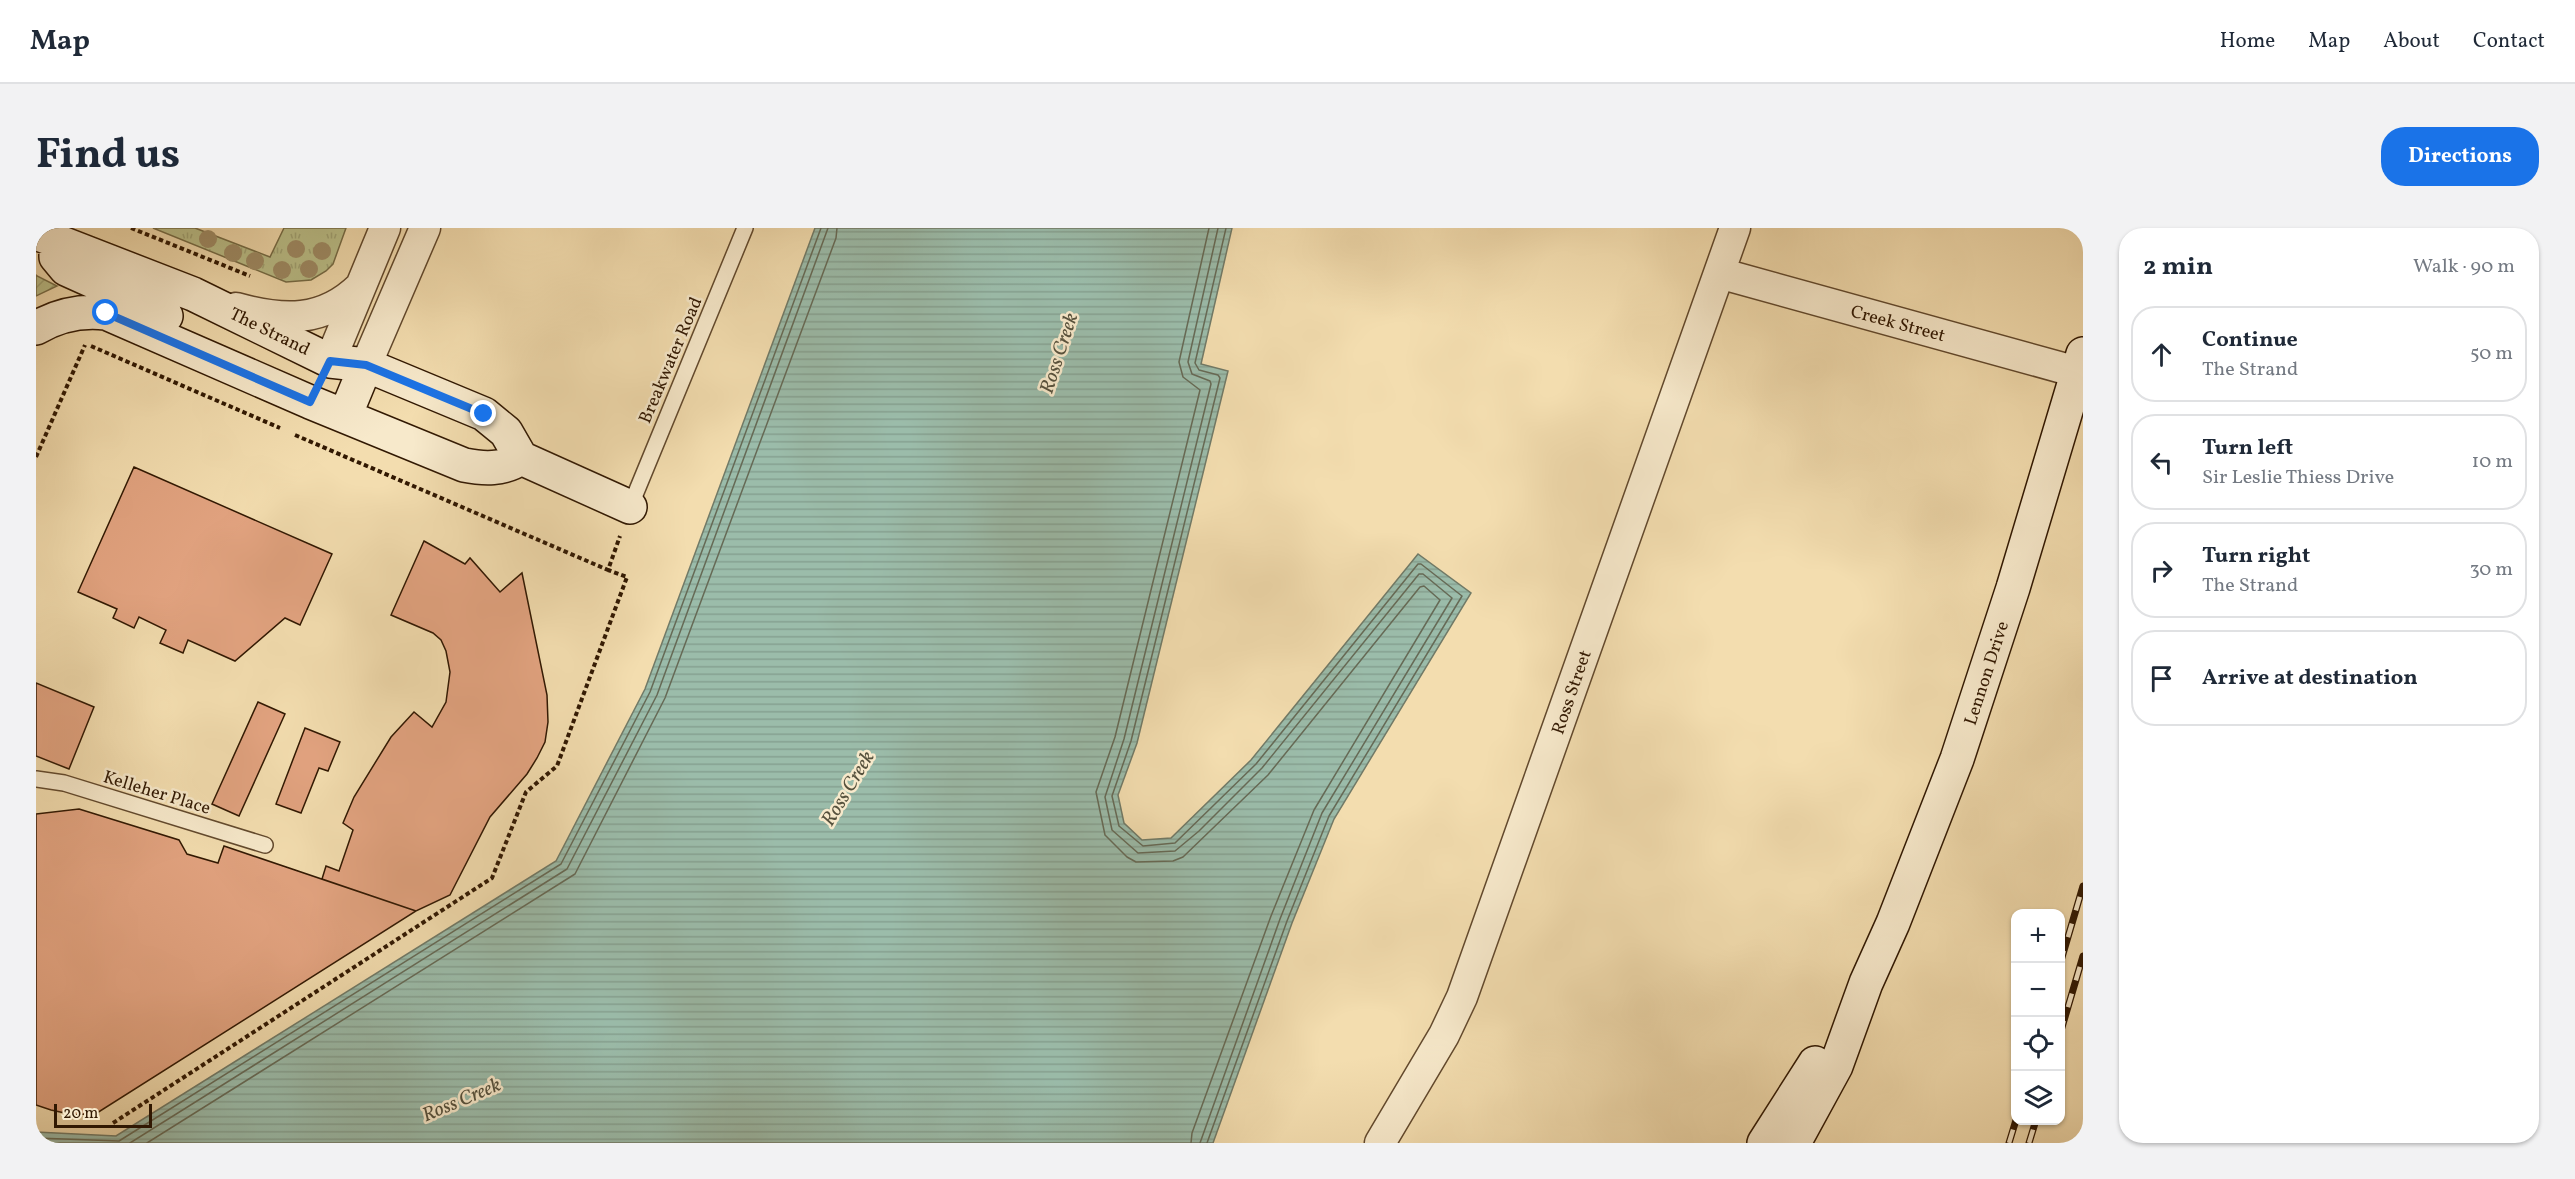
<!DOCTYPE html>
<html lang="en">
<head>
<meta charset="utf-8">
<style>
	body { margin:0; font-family:Vollkorn,serif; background:#f2f2f3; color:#1f2937 }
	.controls { position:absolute; right:18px; bottom:18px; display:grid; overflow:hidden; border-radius:12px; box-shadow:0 2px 4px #0004 }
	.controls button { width:54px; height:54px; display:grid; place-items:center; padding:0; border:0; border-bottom:2px solid #e0e1e3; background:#fff; color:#1f2937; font:30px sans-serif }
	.scale { position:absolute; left:18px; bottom:15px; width:98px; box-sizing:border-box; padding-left:6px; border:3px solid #311802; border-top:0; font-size:16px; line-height:21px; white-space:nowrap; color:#311802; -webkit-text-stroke:4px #f7e9cb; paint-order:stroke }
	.stop { position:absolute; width:18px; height:18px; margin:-14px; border:4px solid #1a73e8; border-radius:50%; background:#fff }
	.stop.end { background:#1a73e8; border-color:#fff; box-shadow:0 2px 6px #0008 }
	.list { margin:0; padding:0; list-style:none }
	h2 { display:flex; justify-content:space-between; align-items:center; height:78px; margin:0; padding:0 24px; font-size:26px }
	h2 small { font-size:20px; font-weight:400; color:#747a83 }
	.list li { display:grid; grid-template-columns:39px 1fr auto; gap:18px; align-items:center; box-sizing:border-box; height:96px; margin:0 12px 12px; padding:0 12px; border:2px solid #e0e1e3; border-radius:24px }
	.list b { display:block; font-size:22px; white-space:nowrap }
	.list p { margin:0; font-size:20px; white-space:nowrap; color:#747a83 }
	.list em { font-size:20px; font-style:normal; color:#747a83 }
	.icon { flex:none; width:33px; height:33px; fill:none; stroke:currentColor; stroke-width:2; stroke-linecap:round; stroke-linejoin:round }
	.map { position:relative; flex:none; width:2047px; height:915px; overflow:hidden; border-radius:24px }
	header { display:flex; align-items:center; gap:36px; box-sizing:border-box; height:84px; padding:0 30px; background:#fff; border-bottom:2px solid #e0e1e3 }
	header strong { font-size:28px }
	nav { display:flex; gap:33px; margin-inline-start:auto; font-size:21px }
	.intro { display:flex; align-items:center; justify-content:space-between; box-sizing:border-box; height:144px; padding:0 36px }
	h1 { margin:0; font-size:42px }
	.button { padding:15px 27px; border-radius:24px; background:#1a73e8; color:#fff; font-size:21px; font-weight:700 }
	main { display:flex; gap:36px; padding:0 36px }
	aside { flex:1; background:#fff; border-radius:24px; box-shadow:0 2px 4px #0004 }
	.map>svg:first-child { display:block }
</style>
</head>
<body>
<header>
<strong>Map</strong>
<nav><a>Home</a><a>Map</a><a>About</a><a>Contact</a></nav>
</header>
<div class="intro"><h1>Find us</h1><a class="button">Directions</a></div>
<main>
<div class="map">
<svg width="2047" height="915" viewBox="0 0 2047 915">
	<defs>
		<pattern id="grass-tufts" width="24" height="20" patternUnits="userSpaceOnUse" patternTransform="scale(1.5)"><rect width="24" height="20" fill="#bbc08a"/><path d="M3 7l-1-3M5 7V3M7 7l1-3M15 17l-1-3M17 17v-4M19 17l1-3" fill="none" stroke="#a1a475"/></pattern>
		<pattern id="garden-furrows" width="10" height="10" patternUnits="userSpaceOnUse" patternTransform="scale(1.5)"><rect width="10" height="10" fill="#bbc08a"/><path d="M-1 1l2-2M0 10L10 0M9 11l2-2" fill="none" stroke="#a1a475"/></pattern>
		<pattern id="water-rules" width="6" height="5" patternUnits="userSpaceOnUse" patternTransform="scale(1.5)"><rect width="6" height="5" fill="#9bbcaa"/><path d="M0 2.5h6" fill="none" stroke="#86a191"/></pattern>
	</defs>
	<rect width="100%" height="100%" fill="#f3ddaf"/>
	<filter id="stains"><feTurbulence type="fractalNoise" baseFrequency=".00333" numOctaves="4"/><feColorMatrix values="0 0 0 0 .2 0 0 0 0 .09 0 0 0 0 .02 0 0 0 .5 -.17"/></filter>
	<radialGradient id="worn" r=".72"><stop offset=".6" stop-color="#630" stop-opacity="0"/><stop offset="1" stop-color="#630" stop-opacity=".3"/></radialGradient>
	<path fill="url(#grass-tufts)" stroke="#766c46" stroke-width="1.5" d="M117,0H159L234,29L248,0H310L297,36L290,43L275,52L250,54Z"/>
	<path fill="url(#garden-furrows)" stroke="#766c46" stroke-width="1.5" d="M0,47L1,48L21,58L0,68Z"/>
	<path fill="url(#water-rules)" stroke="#717a67" stroke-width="1.5" d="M779,0H1196L1165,136L1192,143L1101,515L1082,567L1088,595L1106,612L1135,610L1215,532L1382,326L1435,365L1298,591L1256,695L1177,915H0V904L80,908L520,633L609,461Z"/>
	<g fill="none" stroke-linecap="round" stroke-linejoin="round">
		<path stroke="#666a56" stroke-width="1.5" d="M0,910L83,913L525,636L614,464L785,0
			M94,915L531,641L621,467L792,0
			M111,915L539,646L629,470L800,10L801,0
			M1155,915L1156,905L1235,688L1278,582L1404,372L1388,358L1384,359L1232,547L1147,629L1137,633L1100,634L1091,629L1069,607L1060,564L1079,509L1164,162L1147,149L1143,134L1173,0
			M1164,915L1244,691L1286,585L1416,370L1387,346H1383L1226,540L1163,603L1139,623L1102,625L1076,602L1069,569L1088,511L1175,156L1174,153L1156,146L1152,134L1182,0
			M1171,915L1251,693L1293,588L1426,368L1385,336H1382L1220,536L1139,615L1107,618L1083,598L1076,568L1095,513L1184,150L1182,147L1163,142L1159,135L1190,0"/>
	</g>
	<path fill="#e2a380" stroke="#311802" stroke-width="1.5" d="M98,239L296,326L264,397L249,390L199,433L152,412L147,425L124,415L130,402L103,389L98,400L77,390L81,381L42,364Z
		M388,313L429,336L434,330L464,364L486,345L511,467L512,494L509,514L501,530L491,546L454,589L414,667L380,683L286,651L290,638L303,643L317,602L307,595L318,569L355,509L378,484L396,499L410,474L414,444L410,423L405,412L397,405L355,387Z
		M0,455L58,479L33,541L0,528Z
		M222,474L249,486L203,588L176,576Z
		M269,500L304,514L292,543L283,540L265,585L240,576Z
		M43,581L143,612L151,626L182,635L188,618L380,683L61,885L38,887L15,882L0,877V586Z"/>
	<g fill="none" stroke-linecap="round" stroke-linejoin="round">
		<g stroke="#62492d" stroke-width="18">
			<path id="lane" d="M594,279L709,0
				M0,551L28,555L229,617"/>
		</g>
		<g stroke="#62492d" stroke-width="33">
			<path id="street" d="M1683,45L2041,144
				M200,80C247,93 287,95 324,59
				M294,133L349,0
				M330,137L389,0
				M1344,915L1408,807L1426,769L1699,0"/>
		</g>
		<g stroke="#311802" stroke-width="36">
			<path id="secondary" d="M0,5L157,66L294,133L330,137L448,186L470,204L485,230L594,279
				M20,13V29L30,41L121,82L130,88
				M0,100C22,87 44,82 70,85L274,174L428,237C448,241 467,242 485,230
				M309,188L330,137
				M1728,915L1779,835
				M1758,915L1800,838L1830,755L1857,695L1921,531L1977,360L2047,126"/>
		</g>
		<path stroke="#311802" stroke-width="4" stroke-dasharray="4.5 3" stroke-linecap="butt" d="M95,0L214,48
			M55,118L244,200
			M259,207L572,342L584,308
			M0,229L49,117
			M77,895L456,650L490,564L521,538L591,349L572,342"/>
		<use href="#lane" stroke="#f7e9cb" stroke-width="15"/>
		<use href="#street" stroke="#f7e9cb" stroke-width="30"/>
		<use href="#secondary" stroke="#f7e9cb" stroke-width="33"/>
		<g stroke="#311802" stroke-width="7">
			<path id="rail" d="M2024,736L2047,658
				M2024,806L2047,728
				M1973,915L1980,892
				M1993,915L2000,892"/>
		</g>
		<use href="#rail" stroke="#f7e9cb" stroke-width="4.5" stroke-dasharray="14" stroke-linecap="butt"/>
	</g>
	<g fill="#9f8c66">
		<circle cx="172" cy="11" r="9"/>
		<circle cx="260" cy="21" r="9"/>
		<circle cx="286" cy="23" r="9"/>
		<circle cx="197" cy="25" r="9"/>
		<circle cx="219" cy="33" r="9"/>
		<circle cx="273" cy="41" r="9"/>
		<circle cx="246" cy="42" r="9"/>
	</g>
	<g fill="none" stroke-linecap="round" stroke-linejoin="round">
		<path stroke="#1a73e8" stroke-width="8" d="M70,85L274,174L294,133L330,137L448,186"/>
	</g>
	<g text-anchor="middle" stroke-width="5" stroke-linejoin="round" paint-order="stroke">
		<g font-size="18" fill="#311802" stroke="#f7e9cb">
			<text transform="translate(1862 95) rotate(15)" y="6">Creek Street</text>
			<text transform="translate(234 103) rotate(26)" y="6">The Strand</text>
			<text transform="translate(634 132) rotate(-67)" y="6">Breakwater Road</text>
			<text transform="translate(1950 445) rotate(-72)" y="6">Lennon Drive</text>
			<text transform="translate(1535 464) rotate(-71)" y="6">Ross Street</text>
			<text transform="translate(121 564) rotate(17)" y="6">Kelleher Place</text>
		</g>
		<g font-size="20" font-style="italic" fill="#56513d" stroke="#f7e9cb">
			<text transform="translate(1022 125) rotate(-72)" y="7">Ross Creek</text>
			<text transform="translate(811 560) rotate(-59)" y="7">Ross Creek</text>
			<text transform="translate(425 871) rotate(-23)" y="7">Ross Creek</text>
		</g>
	</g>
	<rect width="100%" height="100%" filter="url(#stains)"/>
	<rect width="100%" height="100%" fill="url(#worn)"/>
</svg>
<div class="controls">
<button>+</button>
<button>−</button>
<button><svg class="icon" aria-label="locate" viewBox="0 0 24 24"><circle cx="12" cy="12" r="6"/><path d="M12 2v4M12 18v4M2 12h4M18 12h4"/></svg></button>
<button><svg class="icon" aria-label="layers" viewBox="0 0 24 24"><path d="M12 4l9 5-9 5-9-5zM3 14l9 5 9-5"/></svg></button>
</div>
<div class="scale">20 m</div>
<div class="stop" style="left:70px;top:85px"></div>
<div class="stop end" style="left:448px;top:186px"></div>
</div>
<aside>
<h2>2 min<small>Walk · 90 m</small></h2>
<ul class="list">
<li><svg class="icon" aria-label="ahead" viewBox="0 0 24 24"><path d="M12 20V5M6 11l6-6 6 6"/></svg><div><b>Continue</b><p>The Strand</p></div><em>50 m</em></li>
<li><svg class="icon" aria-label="left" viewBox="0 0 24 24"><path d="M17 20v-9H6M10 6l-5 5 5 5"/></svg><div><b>Turn left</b><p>Sir Leslie Thiess Drive</p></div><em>10 m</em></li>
<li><svg class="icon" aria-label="right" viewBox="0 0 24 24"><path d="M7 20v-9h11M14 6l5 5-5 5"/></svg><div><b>Turn right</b><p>The Strand</p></div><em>30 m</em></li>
<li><svg class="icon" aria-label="arrive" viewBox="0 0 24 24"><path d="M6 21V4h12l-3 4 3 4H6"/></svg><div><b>Arrive at destination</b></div></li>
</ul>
</aside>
</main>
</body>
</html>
